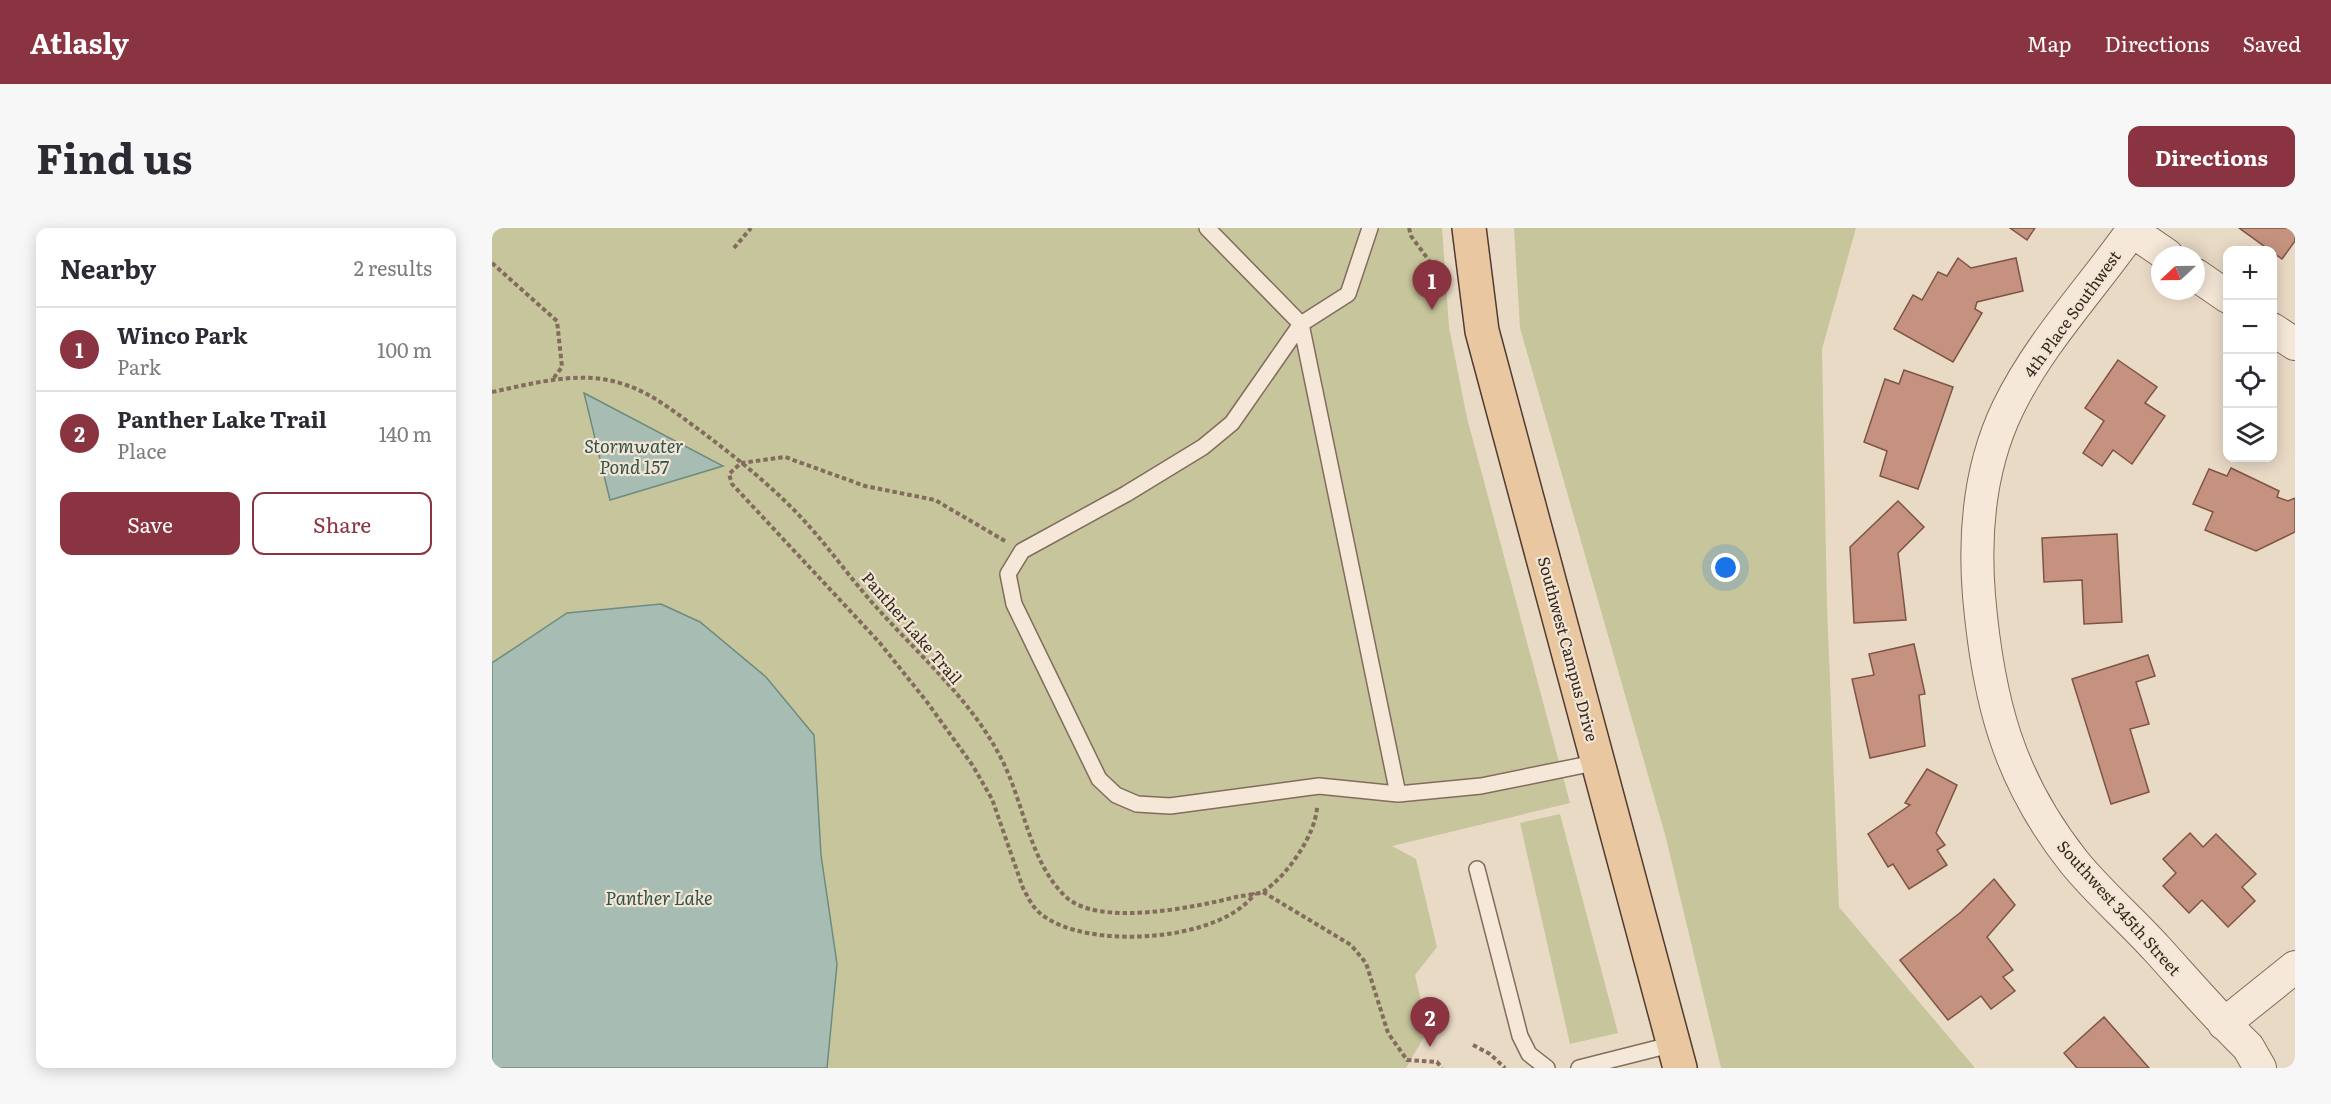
<!DOCTYPE html>
<html lang="en">
<head>
<meta charset="utf-8">
<style>
	body { margin:0; font-family:Literata,serif; background:#f7f7f7; color:#2b2b33 }
	.controls { position:absolute; right:18px; top:18px; display:grid; overflow:hidden; border-radius:12px; box-shadow:0 3px 15px #0003 }
	.controls button { width:54px; height:54px; display:grid; place-items:center; padding:0; border:0; border-bottom:2px solid #e1e1e2; background:#fff; color:#2b2b33; font:30px sans-serif }
	.compass { position:absolute; left:1659px; top:18px; width:54px; height:54px; border-radius:50%; background:#fff; box-shadow:0 3px 15px #0003; rotate:248deg }
	.you { position:absolute; left:1234px; top:340px; width:21px; height:21px; margin:-15px; border:4px solid #fff; border-radius:50%; background:#1a73e8; box-shadow:0 0 0 9px #1a73e833 }
	.badge { display:grid; place-items:center; width:39px; height:39px; border-radius:50%; background:#8b3441; color:#fff; font-size:20px; font-weight:700 }
	.pin { position:absolute; translate:-50% -50px; filter:drop-shadow(0 2px 3px #0008) }
	.pin::after { content:''; position:absolute; top:32px; width:21px; height:18px; background:inherit; clip-path:polygon(0 0,100% 0,50% 100%) }
	.list { margin:0; padding:0; list-style:none }
	h2 { display:flex; justify-content:space-between; align-items:center; height:78px; margin:0; padding:0 24px; font-size:26px }
	h2 small { font-size:20px; font-weight:400; color:#7c7c81 }
	.list li { display:grid; grid-template-columns:39px 1fr auto; gap:18px; align-items:center; box-sizing:border-box; height:84px; padding:0 24px; border-top:2px solid #e1e1e2 }
	.list b { display:block; font-size:22px; white-space:nowrap }
	.list p { margin:0; font-size:20px; white-space:nowrap; color:#7c7c81 }
	.list em { font-size:20px; font-style:normal; color:#7c7c81 }
	.actions { display:flex; gap:12px; padding:18px 24px }
	.actions a { flex:1; padding:14px 0; border:2px solid #8b3441; border-radius:12px; text-align:center; font-size:21px; color:#8b3441 }
	.actions .main { background:#8b3441; color:#fff }
	.icon { flex:none; width:33px; height:33px; fill:none; stroke:currentColor; stroke-width:2; stroke-linecap:round; stroke-linejoin:round }
	.map { position:relative; flex:none; width:1803px; height:840px; overflow:hidden; border-radius:12px }
	header { display:flex; align-items:center; gap:36px; box-sizing:border-box; height:84px; padding:0 30px; background:#8b3441; color:#fff }
	header strong { font-size:28px }
	nav { display:flex; gap:33px; margin-inline-start:auto; font-size:21px }
	.intro { display:flex; align-items:center; justify-content:space-between; box-sizing:border-box; height:144px; padding:0 36px }
	h1 { margin:0; font-size:42px }
	.button { padding:15px 27px; border-radius:12px; background:#8b3441; color:#fff; font-size:21px; font-weight:700 }
	main { display:flex; gap:36px; padding:0 36px }
	aside { flex:1; background:#fff; border-radius:12px; box-shadow:0 3px 15px #0003 }
	.map>svg:first-child { display:block }
</style>
</head>
<body>
<header>
<strong>Atlasly</strong>
<nav><a>Map</a><a>Directions</a><a>Saved</a></nav>
</header>
<div class="intro"><h1>Find us</h1><a class="button">Directions</a></div>
<main>
<aside>
<h2>Nearby<small>2 results</small></h2>
<ul class="list">
<li><span class="badge">1</span><div><b>Winco Park</b><p>Park</p></div><em>100 m</em></li>
<li><span class="badge">2</span><div><b>Panther Lake Trail</b><p>Place</p></div><em>140 m</em></li>
</ul>
<div class="actions"><a class="main">Save</a><a>Share</a></div>
</aside>
<div class="map">
<svg width="1803" height="840" viewBox="0 0 1803 840">
	<rect width="100%" height="100%" fill="#e9dac6"/>
	<path fill="#c6c59b" d="M0,0H950L957,99L975,190L1078,575L900,618L924,631L945,719L923,747L936,802L914,840H335L345,736L329,627L322,507L274,449L75,385L0,435Z
		M1022,0H1364L1330,121L1335,378L1347,679L1483,840H1229L1174,610L1028,100Z
		M1068,586L1126,805L1078,816L1028,595Z"/>
	<path fill="#a7bdb3" stroke="#6e8b80" stroke-width="1.5" d="M92,165L231,238L118,272Z
		M169,376L208,394L274,449L322,507L329,627L345,736L335,840H0V435L75,385Z"/>
	<path fill="#c4927f" stroke="#7f5446" stroke-width="1.5" d="M1518,0H1543L1535,12Z
		M1747,0H1803V13L1790,31Z
		M1466,30L1479,40L1524,30L1531,63L1485,74L1483,81L1490,85L1461,134L1402,101L1421,67L1430,72L1446,44L1455,48Z
		M1626,132L1665,159L1653,175L1673,188L1640,236L1621,222L1610,238L1591,225L1612,193L1593,180Z
		M1412,142L1461,159L1426,261L1388,248L1395,223L1372,214L1393,151L1407,156Z
		M1739,240L1787,263L1785,269L1796,273L1803,270V304L1764,323L1713,302L1721,284L1701,276L1717,241L1735,248Z
		M1406,273L1432,299L1406,325L1414,392L1362,395L1358,319Z
		M1625,306L1630,394L1592,396L1590,352L1552,354L1550,310Z
		M1422,416L1433,466L1427,467L1433,518L1378,530L1360,451L1382,447L1377,426Z
		M1656,427L1663,448L1644,454L1657,496L1638,501L1657,564L1619,576L1580,451Z
		M1435,541L1465,557L1444,605L1453,617L1445,622L1455,637L1417,661L1401,636L1396,639L1376,606L1418,577L1413,575Z
		M1698,605L1711,619L1724,606L1764,646L1750,659L1763,673L1736,699L1710,672L1697,685L1671,658L1684,645L1671,631Z
		M1502,651L1523,677L1495,709L1521,742L1511,749L1523,763L1499,781L1489,768L1456,792L1408,732L1469,684Z
		M1612,789L1657,840H1585L1572,825Z"/>
	<g fill="none" stroke-linecap="round" stroke-linejoin="round">
		<g stroke="#836c5d" stroke-width="18">
			<path id="lane" d="M715,0L809,96L906,566
				M878,0L856,66L809,96L740,195L711,219L634,266L530,323L516,346L522,376L607,551L624,567L645,576L678,578L827,558L906,566L989,558L1107,534
				M985,641L1028,808L1037,826L1055,840
				M1087,840L1182,816"/>
		</g>
		<g stroke="#836c5d" stroke-width="34">
			<path id="street" d="M1642,0C1600,60 1548,114 1516,180C1488,238 1482,306 1487,368C1496,471 1516,551 1582,634C1607,665 1638,691 1665,721C1695,754 1724,788 1756,819L1768,840
				M1640,3L1675,27
				M1704,47L1736,69
				M1780,101L1803,116
				M1732,796L1803,739"/>
		</g>
		<g stroke="#513b31" stroke-width="36">
			<path id="primary" d="M977,0L990,103L1188,840"/>
		</g>
		<path stroke="#836c5d" stroke-width="4" stroke-dasharray="4.5 3" stroke-linecap="butt" d="M917,0L919,8L952,53
			M242,20L259,0
			M0,35L65,93L70,139L61,151
			M0,164C44,155 90,141 134,157C161,166 184,185 206,201C245,230 285,262 317,298C341,325 362,355 386,381C428,428 480,473 509,530C532,574 537,633 573,668C605,700 704,679 744,669C752,667 765,667 772,663C795,648 824,606 825,579
			M513,313L443,272L373,258L293,229L249,235L237,246L240,256L387,414L435,474L481,538L500,571L531,660C536,669 540,679 549,686C594,723 730,714 763,665
			M771,664L859,717L874,735L896,805L915,832L945,834L950,840
			M981,817L998,826L1013,840"/>
		<use href="#lane" stroke="#f5e8d8" stroke-width="15"/>
		<use href="#street" stroke="#f5e8d8" stroke-width="32"/>
		<use href="#primary" stroke="#e9c8a1" stroke-width="33"/>
	</g>
	<g text-anchor="middle" stroke-width="4.5" stroke-linejoin="round" paint-order="stroke">
		<g font-size="16" fill="#342720" stroke="#f2e5d4">
			<text transform="translate(1580 86) rotate(-54)" y="6">4th Place Southwest</text>
			<text transform="translate(420 400) rotate(49)" y="6">Panther Lake Trail</text>
			<text transform="translate(1076 421) rotate(75)" y="6">Southwest Campus Drive</text>
			<text transform="translate(1627 680) rotate(48)" y="6">Southwest 345th Street</text>
		</g>
		<g font-size="18" font-style="italic" fill="#30534b" stroke="#f2e5d4">
			<text x="142" y="225">Stormwater<tspan x="142" dy="21">Pond 157</tspan></text>
			<text x="167" y="677">Panther Lake</text>
		</g>
	</g>
</svg>
<div class="controls">
<button>+</button>
<button>−</button>
<button><svg class="icon" aria-label="locate" viewBox="0 0 24 24"><circle cx="12" cy="12" r="6"/><path d="M12 2v4M12 18v4M2 12h4M18 12h4"/></svg></button>
<button><svg class="icon" aria-label="layers" viewBox="0 0 24 24"><path d="M12 4l9 5-9 5-9-5zM3 14l9 5 9-5"/></svg></button>
</div>
<svg class="compass" viewBox="-18 -18 36 36"><path d="M0-13l5 13h-10z" fill="#e53935"/><path d="M0 13l5-13h-10z" fill="#7c7c81"/></svg>
<div class="you"></div>
<div class="pin badge" style="left:940px;top:82px">1</div>
<div class="pin badge" style="left:938px;top:819px">2</div>
</div>
</main>
</body>
</html>
